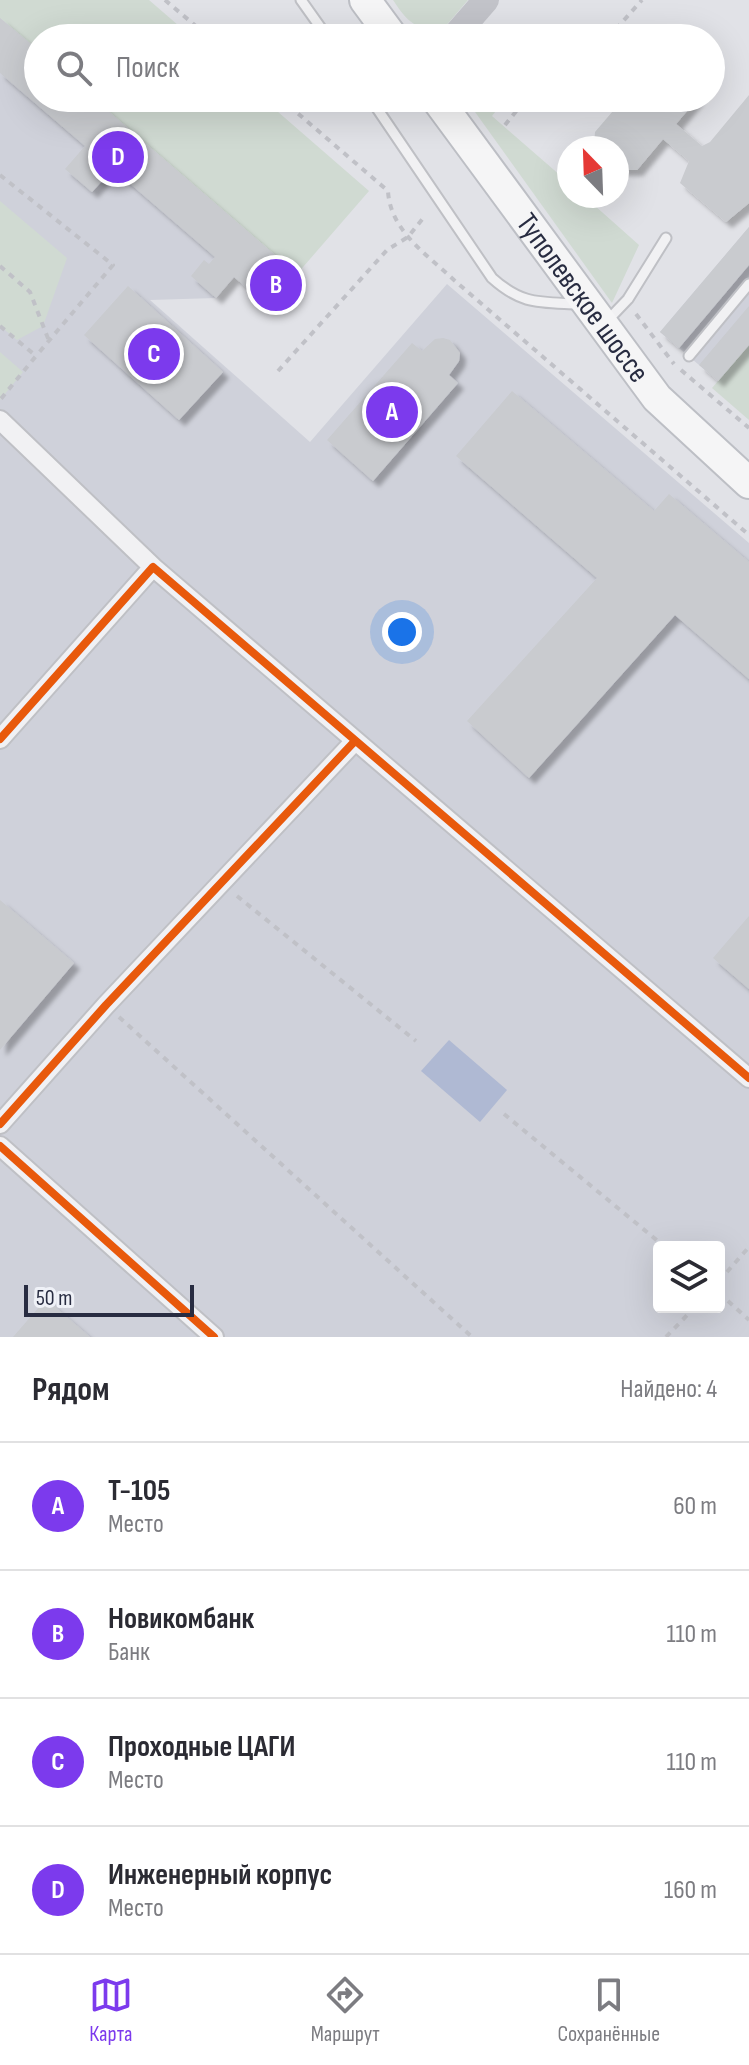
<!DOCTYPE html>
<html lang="ru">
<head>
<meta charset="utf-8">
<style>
	body { margin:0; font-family:"Sofia Sans Condensed",sans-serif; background:#f2f2f3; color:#2b2b33 }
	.controls { position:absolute; right:24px; bottom:24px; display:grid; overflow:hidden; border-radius:8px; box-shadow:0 8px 32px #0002 }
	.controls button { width:72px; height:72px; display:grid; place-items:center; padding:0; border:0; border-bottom:2px solid #e1e1e2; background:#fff; color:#2b2b33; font:40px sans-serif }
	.compass { position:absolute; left:557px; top:136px; width:72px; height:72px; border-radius:50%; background:#fff; box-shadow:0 8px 32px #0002; rotate:337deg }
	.scale { position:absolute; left:24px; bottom:20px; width:170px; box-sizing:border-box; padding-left:8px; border:4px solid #282c41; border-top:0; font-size:22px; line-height:28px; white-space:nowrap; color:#282c41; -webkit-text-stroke:6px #eff1f7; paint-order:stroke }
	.you { position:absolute; left:402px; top:632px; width:28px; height:28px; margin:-20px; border:6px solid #fff; border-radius:50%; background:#1a73e8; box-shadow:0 0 0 12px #1a73e833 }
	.badge { display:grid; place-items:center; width:52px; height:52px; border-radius:50%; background:#7c3aed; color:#fff; font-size:26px; font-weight:700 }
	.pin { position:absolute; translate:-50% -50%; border:4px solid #fff; box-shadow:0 2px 8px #0006 }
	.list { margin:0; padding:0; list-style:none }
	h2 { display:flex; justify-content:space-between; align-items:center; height:104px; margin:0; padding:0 32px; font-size:34px }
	h2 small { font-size:26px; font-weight:400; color:#7c7c81 }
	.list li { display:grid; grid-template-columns:52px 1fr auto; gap:24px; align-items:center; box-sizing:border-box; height:128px; padding:0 32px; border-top:2px solid #e1e1e2 }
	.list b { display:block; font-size:30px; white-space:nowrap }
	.list p { margin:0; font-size:26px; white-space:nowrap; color:#7c7c81 }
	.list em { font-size:26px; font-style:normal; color:#7c7c81 }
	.icon { flex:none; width:44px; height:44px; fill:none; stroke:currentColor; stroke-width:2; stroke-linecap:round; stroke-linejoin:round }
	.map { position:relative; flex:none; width:749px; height:1337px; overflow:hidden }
	.search { position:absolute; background:#fff; box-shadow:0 8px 32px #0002; left:24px; right:24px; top:24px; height:88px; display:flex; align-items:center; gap:20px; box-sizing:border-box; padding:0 28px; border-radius:44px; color:#7c7c81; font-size:30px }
	.sheet { height:616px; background:#fff }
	nav { display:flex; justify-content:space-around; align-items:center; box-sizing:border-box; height:112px; border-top:2px solid #e1e1e2; background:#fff; font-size:22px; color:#7c7c81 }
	nav a { display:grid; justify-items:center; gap:4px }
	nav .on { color:#7c3aed }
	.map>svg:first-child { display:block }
</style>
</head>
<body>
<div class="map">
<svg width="749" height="1337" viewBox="0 0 749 1337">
	<defs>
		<filter id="shadow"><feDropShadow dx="6" dy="6" stdDeviation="2" flood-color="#0004"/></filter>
	</defs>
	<rect width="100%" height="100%" fill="#e1e2e7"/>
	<path fill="#cfd1da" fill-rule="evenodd" d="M0,16L38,49V98H94L297,274L267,305L234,277L216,298L150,300L310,442L447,284L749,543V1337H0ZM659,1247H719V1307H659Z
		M749,227V345L718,381L660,332Z"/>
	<path fill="#d0dad2" d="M0,0H149L193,38H38V50L0,18Z
		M393,0H468L444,28C418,34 406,20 393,0Z
		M93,98H262L369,191L297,274Z
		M465,98H506L492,116L569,183V196H584L639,245L612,303Z
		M0,201L67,258L43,326L17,340L0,326Z
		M749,345V420L712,388Z
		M0,352L23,372L0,400Z"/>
	<path fill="#afb9d3" d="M449,1040L507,1090L480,1122L421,1071Z"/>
	<path fill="#c9cbcf" filter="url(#shadow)" d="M0,18L38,50V98H93L297,274L267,305L234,277L216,298L191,276L204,260L209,264L215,257L113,169L92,192L65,169L85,146L0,73Z
		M749,95V203L726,222L680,183L689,161L663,139L637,170H622L617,166V148L594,146L595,132L624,98H698L676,124L702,146L710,142Z
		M749,227V265L679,348L660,332Z
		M128,286L223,372L179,420L84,335Z
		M749,306V345L718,381L699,365Z
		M443,338L450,340L460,353L459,361L449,375L458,383L373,481L327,440L412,343L422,351L435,339Z
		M512,391L654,511L669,494L749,562V679L675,615L529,778L467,721L597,578L456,456Z
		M0,900L74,963L0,1050Z
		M749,916V989L713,958Z
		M46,1299L90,1337H13Z"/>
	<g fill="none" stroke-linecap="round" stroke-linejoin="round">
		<g stroke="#bfc0c5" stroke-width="13">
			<path id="lane" d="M301,0L328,38
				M370,98L492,278C522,305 539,302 578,304
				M607,321L628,299L666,238
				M689,356L749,284"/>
		</g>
		<g stroke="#bfc0c5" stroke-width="22">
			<path id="street" d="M0,420L153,567
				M0,739L153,567L749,1078
				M0,1124L106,1005L354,742
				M0,1146L214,1337"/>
		</g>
		<g stroke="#bdbfc5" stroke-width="34">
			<g id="primary">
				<path d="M365,0L393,38"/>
				<path id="s1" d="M436,98L657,398L749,483"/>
			</g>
		</g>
		<path stroke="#c0c1c7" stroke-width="4" stroke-dasharray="6 6" stroke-linecap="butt" d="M165,0L210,38
			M608,38L642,0
			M280,98L388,191C390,230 426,254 454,280L749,535
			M505,125L526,99L556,98
			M0,175L113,265L36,356
			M0,266L30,292L49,341
			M636,314L674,364
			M0,326L36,356L0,400
			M681,370L749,428
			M278,371L387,250L408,237L424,217
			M237,896L416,1041
			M119,1017L472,1337
			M504,1114L665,1247
			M719,1281L749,1247
			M719,1293L749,1320
			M666,1337L695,1307"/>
		<use href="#lane" stroke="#f1f1f3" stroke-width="9"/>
		<use href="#street" stroke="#f1f1f3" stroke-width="18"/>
		<path stroke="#c2c3c9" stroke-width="26" d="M453,38L486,0"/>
		<use href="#primary" stroke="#f5f5f6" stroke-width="30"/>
		<g stroke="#eff1f7" stroke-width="13">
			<path id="cycleway" d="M0,739L153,567L749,1078
				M0,1124L106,1005L354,742
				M0,1146L214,1337"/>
		</g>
		<use href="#cycleway" stroke="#e8590c" stroke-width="8"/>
	</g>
	<g text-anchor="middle" stroke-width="8" stroke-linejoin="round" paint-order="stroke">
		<g font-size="30" fill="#282c41" stroke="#eff1f7">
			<text dy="10" stroke="none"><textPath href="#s1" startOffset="248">Туполевское шоссе</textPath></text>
		</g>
	</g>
</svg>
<div class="controls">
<button><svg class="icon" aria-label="layers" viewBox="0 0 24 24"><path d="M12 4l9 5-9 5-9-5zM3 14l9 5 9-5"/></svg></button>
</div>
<svg class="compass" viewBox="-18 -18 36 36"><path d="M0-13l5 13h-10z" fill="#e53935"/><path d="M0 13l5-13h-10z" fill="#7c7c81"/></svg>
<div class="scale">50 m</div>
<div class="you"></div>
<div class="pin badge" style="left:392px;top:412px">A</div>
<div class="pin badge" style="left:276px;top:285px">B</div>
<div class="pin badge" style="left:154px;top:354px">C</div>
<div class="pin badge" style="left:118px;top:157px">D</div>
<div class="search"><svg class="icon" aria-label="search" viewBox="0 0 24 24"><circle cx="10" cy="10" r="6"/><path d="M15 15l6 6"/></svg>Поиск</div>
</div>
<section class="sheet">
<h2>Рядом<small>Найдено: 4</small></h2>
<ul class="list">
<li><span class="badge">A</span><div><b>Т-105</b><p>Место</p></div><em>60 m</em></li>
<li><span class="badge">B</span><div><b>Новикомбанк</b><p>Банк</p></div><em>110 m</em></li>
<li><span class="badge">C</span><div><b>Проходные ЦАГИ</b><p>Место</p></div><em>110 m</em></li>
<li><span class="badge">D</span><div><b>Инженерный корпус</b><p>Место</p></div><em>160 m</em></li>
</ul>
</section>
<nav>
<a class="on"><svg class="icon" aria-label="map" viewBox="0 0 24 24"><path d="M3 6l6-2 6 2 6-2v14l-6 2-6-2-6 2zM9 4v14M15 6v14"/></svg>Карта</a>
<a><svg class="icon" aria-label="directions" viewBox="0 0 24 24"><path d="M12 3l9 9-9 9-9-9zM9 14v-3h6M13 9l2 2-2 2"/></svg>Маршрут</a>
<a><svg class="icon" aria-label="saved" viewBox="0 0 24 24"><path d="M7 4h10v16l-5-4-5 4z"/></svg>Сохранённые</a>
</nav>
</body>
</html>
